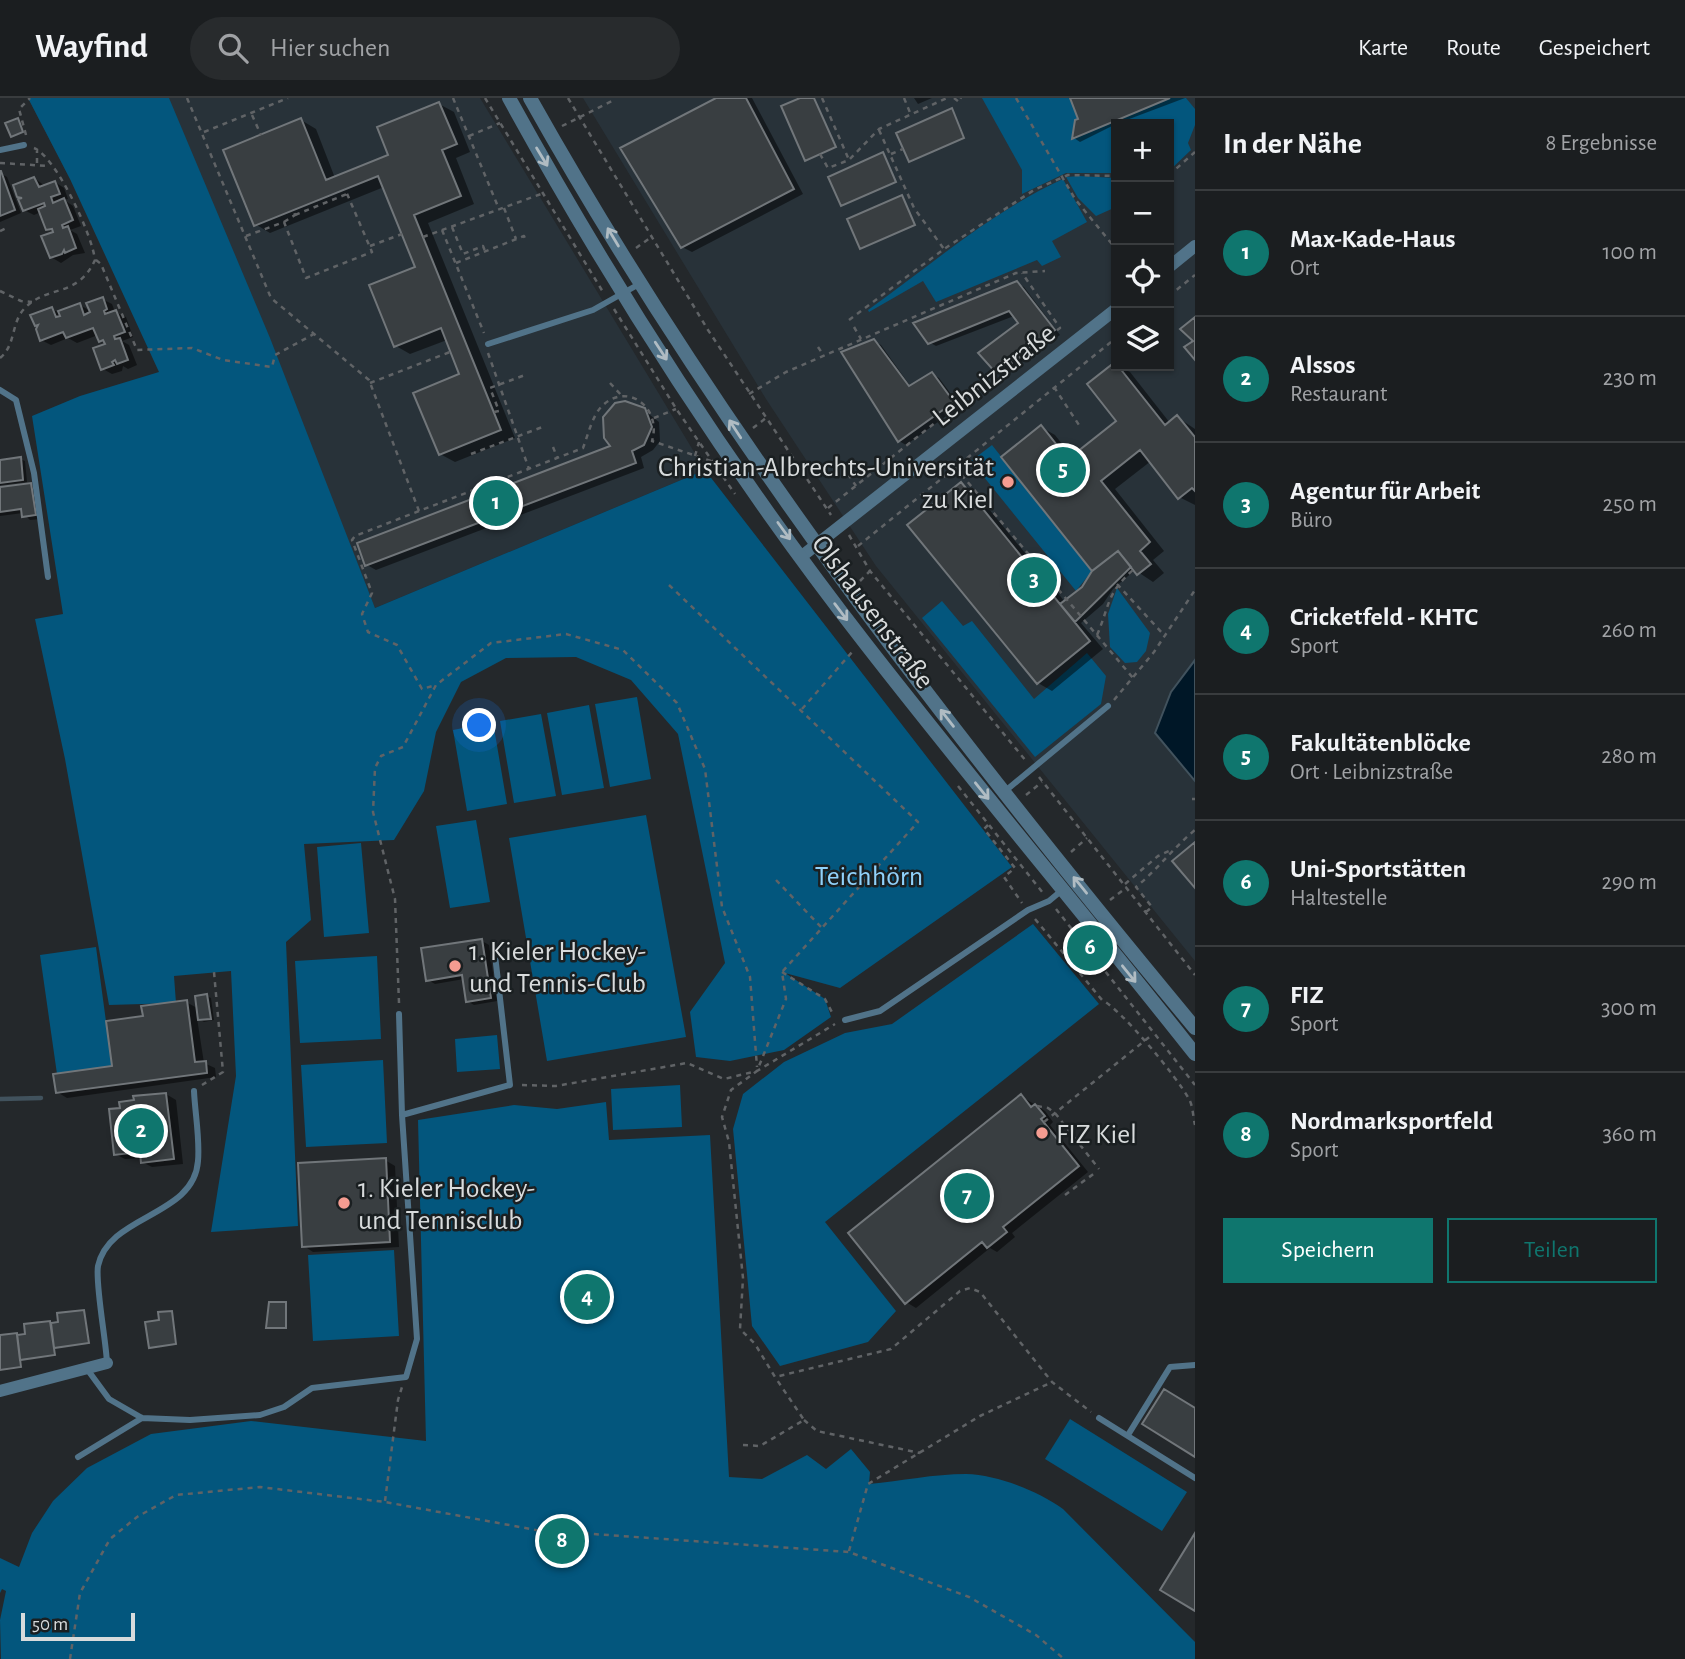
<!DOCTYPE html>
<html lang="de">
<head>
<meta charset="utf-8">
<style>
	body { margin:0; font-family:"Alegreya Sans",sans-serif; background:#282b2d; color:#f1f3f6 }
	.controls { position:absolute; right:21px; top:21px; display:grid; overflow:hidden; border-radius:0px; box-shadow:0 2px 5px #0004 }
	.controls button { width:63px; height:63px; display:grid; place-items:center; padding:0; border:0; border-bottom:2px solid #393c3e; background:#1b1e20; color:#f1f3f6; font:35px sans-serif }
	.scale { position:absolute; left:21px; bottom:18px; width:114px; box-sizing:border-box; padding-left:7px; border:4px solid #d8dbdc; border-top:0; font-size:19px; line-height:24px; white-space:nowrap; color:#d8dbdc; -webkit-text-stroke:5px #1a1f21; paint-order:stroke }
	.you { position:absolute; left:480px; top:628px; width:24px; height:24px; margin:-18px; border:5px solid #fff; border-radius:50%; background:#1a73e8; box-shadow:0 0 0 10px #1a73e833 }
	.badge { display:grid; place-items:center; width:46px; height:46px; border-radius:50%; background:#0f766e; color:#fff; font-size:23px; font-weight:700 }
	.pin { position:absolute; translate:-50% -50%; border:4px solid #fff; box-shadow:0 2px 7px #0006 }
	.list { margin:0; padding:0; list-style:none }
	h2 { display:flex; justify-content:space-between; align-items:center; height:91px; margin:0; padding:0 28px; font-size:30px }
	h2 small { font-size:23px; font-weight:400; color:#a0a2a5 }
	.list li { display:grid; grid-template-columns:46px 1fr auto; gap:21px; align-items:center; box-sizing:border-box; height:126px; padding:0 28px; border-top:2px solid #393c3e }
	.list b { display:block; font-size:26px; white-space:nowrap }
	.list p { margin:0; font-size:23px; white-space:nowrap; color:#a0a2a5 }
	.list em { font-size:23px; font-style:normal; color:#a0a2a5 }
	.actions { display:flex; gap:14px; padding:21px 28px }
	.actions a { flex:1; padding:16px 0; border:2px solid #0f766e; border-radius:0px; text-align:center; font-size:24px; color:#0f766e }
	.actions .main { background:#0f766e; color:#fff }
	.icon { flex:none; width:38px; height:38px; fill:none; stroke:currentColor; stroke-width:2; stroke-linecap:round; stroke-linejoin:round }
	.map { position:relative; flex:none; width:1195px; height:1561px; overflow:hidden }
	header { display:flex; align-items:center; gap:42px; box-sizing:border-box; height:98px; padding:0 35px; background:#1b1e20; border-bottom:2px solid #393c3e }
	header strong { font-size:33px }
	nav { display:flex; gap:38px; margin-inline-start:auto; font-size:24px }
	.search { width:490px; height:63px; background:#282b2d; display:flex; align-items:center; gap:18px; box-sizing:border-box; padding:0 24px; border-radius:38px; color:#a0a2a5; font-size:26px }
	main { display:flex }
	aside { flex:1; background:#1b1e20 }
	.map>svg:first-child { display:block }
</style>
</head>
<body>
<header>
<strong>Wayfind</strong>
<div class="search"><svg class="icon" aria-label="search" viewBox="0 0 24 24"><circle cx="10" cy="10" r="6"/><path d="M15 15l6 6"/></svg>Hier suchen</div>
<nav><a>Karte</a><a>Route</a><a>Gespeichert</a></nav>
</header>
<main>
<div class="map">
<svg width="1195" height="1561" viewBox="0 0 1195 1561">
	<rect width="100%" height="100%" fill="#24282b"/>
	<path fill="#283239" fill-rule="evenodd" d="M28,0H480L705,372L375,510L361,477L70,81Z
		M583,0H1195V863L876,468L766,301ZM1116,26H1169V268H1116Z"/>
	<path fill="#03567d" d="M28,0H169L270,240L375,510L705,372L1012,769L840,890L785,875L825,901L831,919L784,952L730,963L696,959L690,914L725,865L678,636L631,582L576,559L506,560L461,584L436,634L424,693L394,742L304,746L311,822L286,844L298,1128L211,1134L236,978L231,873L174,878L176,905L109,907L65,661L35,521L63,516L32,318L80,298L159,274L70,81Z
		M982,0H1070L1078,21L1075,22L1073,41L1170,0H1186L1195,11V27L1188,45L1191,52L1169,73V26H1116V75H1066L1022,96V72Z
		M1079,78L1116,80V109L1096,118L1078,100L1066,79Z
		M1063,81L1087,124L1052,143L1061,159L1042,168L1037,162L936,204L923,183L869,214L868,212C931,167 991,114 1063,81Z
		M992,347L1092,473L1076,493L971,363Z
		M1117,490L1150,535L1146,553L1137,564L1125,565L1110,549L1108,516Z
		M942,503L963,528L972,523L1034,601L1087,555L1106,578L1101,606L1035,659L922,520Z
		M637,599L651,681L610,689L595,606Z
		M589,607L604,690L562,697L547,615Z
		M541,616L556,698L514,705L500,623Z
		M493,624L507,706L467,713L453,632Z
		M646,717L686,939L547,963L509,740Z
		M476,722L490,804L450,810L436,728Z
		M361,745L369,835L324,839L317,749Z
		M1033,826L1099,906L825,1124L896,1213L868,1244L780,1268L752,1228L733,1031L743,996L784,964L845,935L892,926Z
		M96,849L112,968L57,976L40,857Z
		M377,858L381,941L300,945L295,863Z
		M497,937L500,971L457,974L455,941Z
		M383,962L387,1045L306,1049L301,967Z
		M680,987L682,1029L613,1032L611,991Z
		M606,1004L609,1042L710,1037L729,1379L762,1381L807,1357L826,1371L851,1351L870,1374L869,1386C901,1383 934,1376 966,1376C998,1377 1038,1393 1063,1411L1195,1544V1561H1L0,1522L6,1493L2,1491L0,1495V1460L19,1469L32,1435L53,1403L87,1370L151,1336L251,1323L426,1343L418,1022L514,1007L557,1011Z
		M394,1152L399,1238L313,1243L308,1157Z
		M1070,1321L1187,1394L1162,1433L1045,1361Z"/>
	<path fill="#001727" stroke="#41525d" stroke-width="2" d="M1195,562V683L1155,635L1171,594Z"/>
	<path fill="#0007" d="M719,0H752L803,96L692,154L682,149Z
		M804,0H815L836,50L808,62Z
		M914,0H932L918,6Z
		M1072,0H1185L1116,26L1080,44L1074,40L1076,23L1081,22Z
		M439,6L454,14L470,54L456,60L474,106L428,125L515,340L455,364L440,356L462,277L447,242L410,256L396,248L417,170L384,89L270,135L255,126L301,22L316,31L335,80L391,57Z
		M953,13L965,40L910,63Z
		M884,57L896,84L842,107Z
		M0,75L7,79L21,115L0,124Z
		M34,80L45,88L55,84L64,90L68,101L64,102L73,108L81,128L70,132L77,136L85,155L73,157L61,165L51,159L54,135L48,131L41,114L34,117L24,112L25,101Z
		M902,99L915,127L861,149Z
		M1017,185L1024,189L1060,237L1003,277L996,273L1020,226L1014,218L936,248L929,244Z
		M102,201L112,206L115,214L126,219L133,239L122,243L129,247L137,267L128,271L123,268L122,273L112,276L103,271L107,247L98,237L77,245L68,240L51,247L41,242L42,231L36,227L52,211L59,215L80,207L92,214Z
		M874,243L881,247L911,289L932,276L939,280L960,308L906,347L899,343L844,255Z
		M1118,268L1130,274L1170,325L1177,319L1195,331V407L1179,399L1151,363L1115,391L1164,453L1153,462L1164,475L1153,484L1135,472L1113,491L1103,506L1081,525L1103,551L1052,593L1038,585L961,386L975,394L1065,504L1083,490L1094,473L1041,329L1055,337L1073,360L1119,323Z
		M636,306L659,324L660,343L653,352L641,359L644,370L376,472L367,467L613,349L603,328L604,319L616,307Z
		M20,361L25,363L27,384L0,387V363Z
		M31,387L38,391L42,421L30,422L23,415L0,418V388Z
		M482,843L489,847L497,903L474,907L467,903L464,881L435,886L428,882Z
		M207,898L211,900L214,922L204,924L197,920L204,965L215,970L216,979L67,1000L57,994L114,970L145,919L186,904L199,911Z
		M166,996L176,1002L183,1066L152,1069L142,1064V1060L125,1061L115,1056Z
		M1021,998L1045,1013L1053,1024L1050,1027L1088,1074L1012,1135L1015,1139L997,1154L990,1150L916,1210L906,1204Z
		M385,1062L395,1068L399,1149L313,1154L304,1148Z
		M84,1214L90,1245L55,1250L56,1258L21,1262L22,1270L0,1273V1239L27,1237L26,1228L60,1226Z
		M171,1214L177,1246L152,1249L161,1223Z"/>
	<g fill="none" stroke-linecap="round" stroke-linejoin="round">
		<path stroke="#41525d" stroke-width="4.5" d="M0,1001L41,1000"/>
	</g>
	<path fill="#393e41" stroke="#71767a" stroke-width="2" d="M716,0H746L794,91L681,150L620,50Z
		M800,0H814L836,49L805,63L781,8Z
		M1070,0H1170L1072,41L1075,22L1078,21Z
		M439,4L457,46L442,52L461,98L414,117L501,332L439,357L413,295L459,276L441,230L394,249L369,187L415,169L378,78L254,128L223,52L301,20L326,82L388,57L377,29Z
		M952,10L964,40L909,64L896,35Z
		M18,20L23,34L11,39L5,25Z
		M883,54L896,84L841,108L828,79Z
		M1,73L15,112L0,118V73Z
		M34,79L39,89L55,83L60,96L51,99L53,105L64,100L73,122L62,127L63,130L68,128L76,150L65,155L64,152L62,156L50,160L41,138L53,134L52,131L46,132L38,111L45,108L44,105L23,113L18,101L22,100L17,99L13,87Z
		M902,97L915,127L860,151L847,121Z
		M1017,183L1055,232L995,274L978,255L1018,225L1009,213L928,246L913,225Z
		M103,199L107,211L104,213L105,216L116,212L125,234L114,238L115,241L120,240L128,262L117,266L115,262L112,264L114,267L101,272L93,250L105,246L103,242L99,244L93,230L66,240L63,234L40,243L36,231L38,227L35,228L30,217L52,209L56,219L60,218L58,213L80,205L84,217L90,214L86,205Z
		M1195,219V262L1184,249L1193,243L1180,231Z
		M874,241L909,288L932,274L954,304L898,344L841,254Z
		M1115,264L1165,327L1177,317L1195,339V393L1192,390L1178,401L1140,352L1101,383L1150,444L1140,453L1151,466L1137,477L1118,453L1092,473L1001,359L1041,327L1068,361L1116,323L1087,286Z
		M625,303L645,310L652,329L644,347L632,353L636,365L365,468L357,445L610,348L604,340L603,319L615,305Z
		M21,359L23,382L0,385V362Z
		M961,384L1090,543L1037,586L907,427Z
		M31,385L36,417L22,419L21,411L0,414V389Z
		M1118,453L1131,469L1075,524L1060,506L1082,489L1092,473Z
		M1195,744V790L1172,763Z
		M482,841L491,900L466,904L462,877L426,883L421,850Z
		M207,896L211,921L198,922L195,898Z
		M187,902L195,964L206,963L207,975L56,995L53,976L112,968L106,923L143,918L141,908Z
		M166,995L174,1061L141,1065L140,1054L114,1057L109,1011L120,1010L119,1004L134,1002L133,998Z
		M1021,996L1031,1009L1035,1006L1045,1018L1041,1021L1079,1068L1003,1129L1007,1134L987,1150L982,1144L905,1206L848,1135Z
		M386,1060L390,1144L302,1149L298,1065Z
		M269,1204H286V1230H266Z
		M84,1212L89,1245L54,1250L51,1225L58,1224L57,1215Z
		M172,1213L176,1246L149,1250L145,1224L159,1222L158,1214Z
		M50,1223L55,1257L20,1262L17,1237L25,1236L24,1226Z
		M17,1235L21,1269L0,1272V1237Z
		M1164,1291L1195,1310V1359L1142,1326Z
		M1195,1435V1513L1160,1492Z"/>
	<g fill="none" stroke-linecap="round" stroke-linejoin="round">
		<path stroke="#606366" stroke-width="2.5" stroke-dasharray="5 5" stroke-linecap="butt" d="M187,0L271,200L369,282L419,413L583,350C588,337 592,319 601,309C627,282 662,310 652,343L711,363
			M453,0L499,111
			M485,0L603,194
			M568,0L708,232L831,417
			M822,0L849,62
			M904,0L911,17
			M954,0L959,4L961,0
			M1016,0L1075,101L1116,151
			M252,17L261,37
			M562,28L612,3
			M879,32L914,110L944,151
			M204,34L288,0
			M26,37L19,11L30,0
			M469,38L500,25
			M820,56L828,70L849,62L879,31L947,0
			M891,56L903,51
			M0,65L49,68
			M37,65V51
			M1169,77L1195,54
			M504,110L516,141
			M295,117L347,96
			M284,124L295,117L293,112
			M452,129L463,156L483,148L485,153
			M442,132L484,235
			M0,133L9,129
			M246,138L284,124L306,180L372,154L345,91
			M423,139L541,96
			M370,148L402,136
			M636,150L650,140
			M96,162L101,166L137,252L192,250L223,262L272,269L275,257L314,236
			M456,165L524,138L526,143
			M0,193L21,203L32,204
			M1169,198L1195,177
			M614,211L677,312L735,396
			M849,222L944,151L1034,92L1068,77L1116,78
			M854,229L861,241
			M818,249L824,258
			M488,255L529,371
			M0,260C16,247 11,225 24,211C47,186 77,201 95,162C92,136 56,59 34,50
			M370,285L450,254
			M610,285L622,298
			M1054,289L1079,327
			M749,296L786,274L1016,175L1045,173
			M494,314L499,313L490,290L525,277
			M654,320L676,311
			M753,330L766,320
			M553,349L557,359
			M471,356L545,328
			M695,358L699,344
			M955,369L1133,580
			M848,376L856,388
			M828,410L990,281L1060,230L1022,175
			M419,413L355,438L352,442L372,495L362,516L368,534L397,547L422,591L436,587
			M849,437L870,473L1026,663
			M858,448L1116,240
			M860,483L870,473
			M1117,486L1164,537
			M669,487L918,724L782,874L786,901L757,973L731,992L722,1019L729,1044L743,1180L740,1231L755,1246L775,1279L891,1251L960,1193L970,1190L980,1194L1052,1284L1091,1314
			M1097,537C1110,507 1106,496 1133,472
			M1114,602L1154,554L1195,492
			M802,611L853,553
			M1039,679L1195,877
			M958,688L1043,795
			M1026,697L1042,684
			M1192,701H1195
			M988,727L984,731L1015,770L1004,779L1022,805
			M1071,754L1087,740
			M776,782L821,829
			M1125,786L1158,758L1169,753
			M1110,802L1127,789
			M1056,811L1195,987
			M1146,814L1152,809L1136,789C1158,771 1173,750 1195,732
			M1035,821L1102,902C1122,912 1177,979 1189,1001C1193,1008 1193,1019 1195,1027
			M782,874L825,901L834,918
			M399,905L395,801L373,714L375,670L381,658L403,649L436,587L491,545L566,536L623,552L677,605L705,671L722,809L750,879L757,969
			M202,987L223,974L214,874
			M522,987L556,988L687,965L724,981L757,973L835,926
			M1037,1008L1048,1010L1055,1015L1099,1071
			M1044,1024L1153,936
			M1065,1097L1096,1074
			M804,1322L817,1333L920,1355
			M743,1347L760,1348L804,1322L775,1279
			M385,1403L398,1302L402,1289
			M849,1453L868,1386L980,1318L1052,1284
			M70,1561L80,1495L110,1441L137,1419L176,1397L260,1389L385,1404L536,1432L849,1454L969,1499L1036,1537L1064,1561"/>
		<path stroke="#517389" stroke-width="6" d="M0,52L24,47
			M488,246L593,212L641,185
			M0,292L16,302L34,375L48,479
			M1004,694L1108,608
			M399,916L402,1017
			M845,922L880,913L1028,812L1049,803L1061,793
			M107,1265C106,1242 95,1185 98,1168C109,1116 194,1119 198,1063C200,1041 195,1015 194,993
			M87,1271L109,1301L142,1320L190,1322L260,1317L284,1309L312,1290L406,1279L417,1241L402,1017L510,987L495,857
			M1099,1320L1195,1380
			M1128,1337L1170,1269L1195,1267
			M78,1359L142,1320"/>
		<path stroke="#517389" stroke-width="12" d="M1169,169L1195,148
			M802,458L1116,211
			M0,1293L107,1265"/>
		<path stroke="#517389" stroke-width="14" d="M509,0C613,189 732,374 865,545C973,684 1086,818 1195,956
			M530,0C717,334 951,636 1195,930"/>
	</g>
	<defs><path id="oneway-shaft" d="M-6 0H5M1.5-3L5.5 0L1.5 3" fill="none" stroke-width="1.6" stroke-linecap="round" stroke-linejoin="round" transform="scale(1.75)"/></defs>
	<g stroke="#b0bcc3">
		<use href="#oneway-shaft" transform="translate(542 59) rotate(59)"/>
		<use href="#oneway-shaft" transform="translate(613 139) rotate(-121)"/>
		<use href="#oneway-shaft" transform="translate(661 253) rotate(57)"/>
		<use href="#oneway-shaft" transform="translate(735 331) rotate(-123)"/>
		<use href="#oneway-shaft" transform="translate(784 433) rotate(54)"/>
		<use href="#oneway-shaft" transform="translate(841 514) rotate(53)"/>
		<use href="#oneway-shaft" transform="translate(947 620) rotate(-128)"/>
		<use href="#oneway-shaft" transform="translate(982 693) rotate(51)"/>
		<use href="#oneway-shaft" transform="translate(1080 787) rotate(-129)"/>
		<use href="#oneway-shaft" transform="translate(1129 876) rotate(51)"/>
	</g>
	<g fill="#f59c91" stroke="#1a1f21" stroke-width="2.5">
		<circle cx="1008" cy="384" r="7"/>
		<circle cx="455" cy="868" r="7"/>
		<circle cx="1042" cy="1035" r="7"/>
		<circle cx="344" cy="1105" r="7"/>
	</g>
	<g text-anchor="middle" stroke-width="5" stroke-linejoin="round" paint-order="stroke">
		<g font-size="28" fill="#d8dbdc" stroke="#1a1f21">
			<text transform="translate(993 276) rotate(-38)" y="10">Leibnizstraße</text>
			<text transform="translate(874 513) rotate(53)" y="10">Olshausenstraße</text>
		</g>
		<g font-size="28" fill="#d8dbdc" stroke="#1a1f21" text-anchor="start">
			<text x="994" y="378" text-anchor="end">Christian-Albrechts-Universität<tspan x="994" dy="32">zu Kiel</tspan></text>
			<text x="469" y="862">1. Kieler Hockey-<tspan x="469" dy="32">und Tennis-Club</tspan></text>
			<text x="1056" y="1045">FIZ Kiel</text>
			<text x="358" y="1099">1. Kieler Hockey-<tspan x="358" dy="32">und Tennisclub</tspan></text>
		</g>
		<g font-size="28" fill="#90d1fa" stroke="#1a1f21">
			<text x="869" y="787">Teichhörn</text>
		</g>
	</g>
</svg>
<div class="controls">
<button>+</button>
<button>−</button>
<button><svg class="icon" aria-label="locate" viewBox="0 0 24 24"><circle cx="12" cy="12" r="6"/><path d="M12 2v4M12 18v4M2 12h4M18 12h4"/></svg></button>
<button><svg class="icon" aria-label="layers" viewBox="0 0 24 24"><path d="M12 4l9 5-9 5-9-5zM3 14l9 5 9-5"/></svg></button>
</div>
<div class="scale">50 m</div>
<div class="you"></div>
<div class="pin badge" style="left:496px;top:405px">1</div>
<div class="pin badge" style="left:141px;top:1033px">2</div>
<div class="pin badge" style="left:1034px;top:482px">3</div>
<div class="pin badge" style="left:587px;top:1199px">4</div>
<div class="pin badge" style="left:1063px;top:372px">5</div>
<div class="pin badge" style="left:1090px;top:850px">6</div>
<div class="pin badge" style="left:967px;top:1098px">7</div>
<div class="pin badge" style="left:562px;top:1443px">8</div>
</div>
<aside>
<h2>In der Nähe<small>8 Ergebnisse</small></h2>
<ul class="list">
<li><span class="badge">1</span><div><b>Max-Kade-Haus</b><p>Ort</p></div><em>100 m</em></li>
<li><span class="badge">2</span><div><b>Alssos</b><p>Restaurant</p></div><em>230 m</em></li>
<li><span class="badge">3</span><div><b>Agentur für Arbeit</b><p>Büro</p></div><em>250 m</em></li>
<li><span class="badge">4</span><div><b>Cricketfeld - KHTC</b><p>Sport</p></div><em>260 m</em></li>
<li><span class="badge">5</span><div><b>Fakultätenblöcke</b><p>Ort · Leibnizstraße</p></div><em>280 m</em></li>
<li><span class="badge">6</span><div><b>Uni-Sportstätten</b><p>Haltestelle</p></div><em>290 m</em></li>
<li><span class="badge">7</span><div><b>FIZ</b><p>Sport</p></div><em>300 m</em></li>
<li><span class="badge">8</span><div><b>Nordmarksportfeld</b><p>Sport</p></div><em>360 m</em></li>
</ul>
<div class="actions"><a class="main">Speichern</a><a>Teilen</a></div>
</aside>
</main>
</body>
</html>
